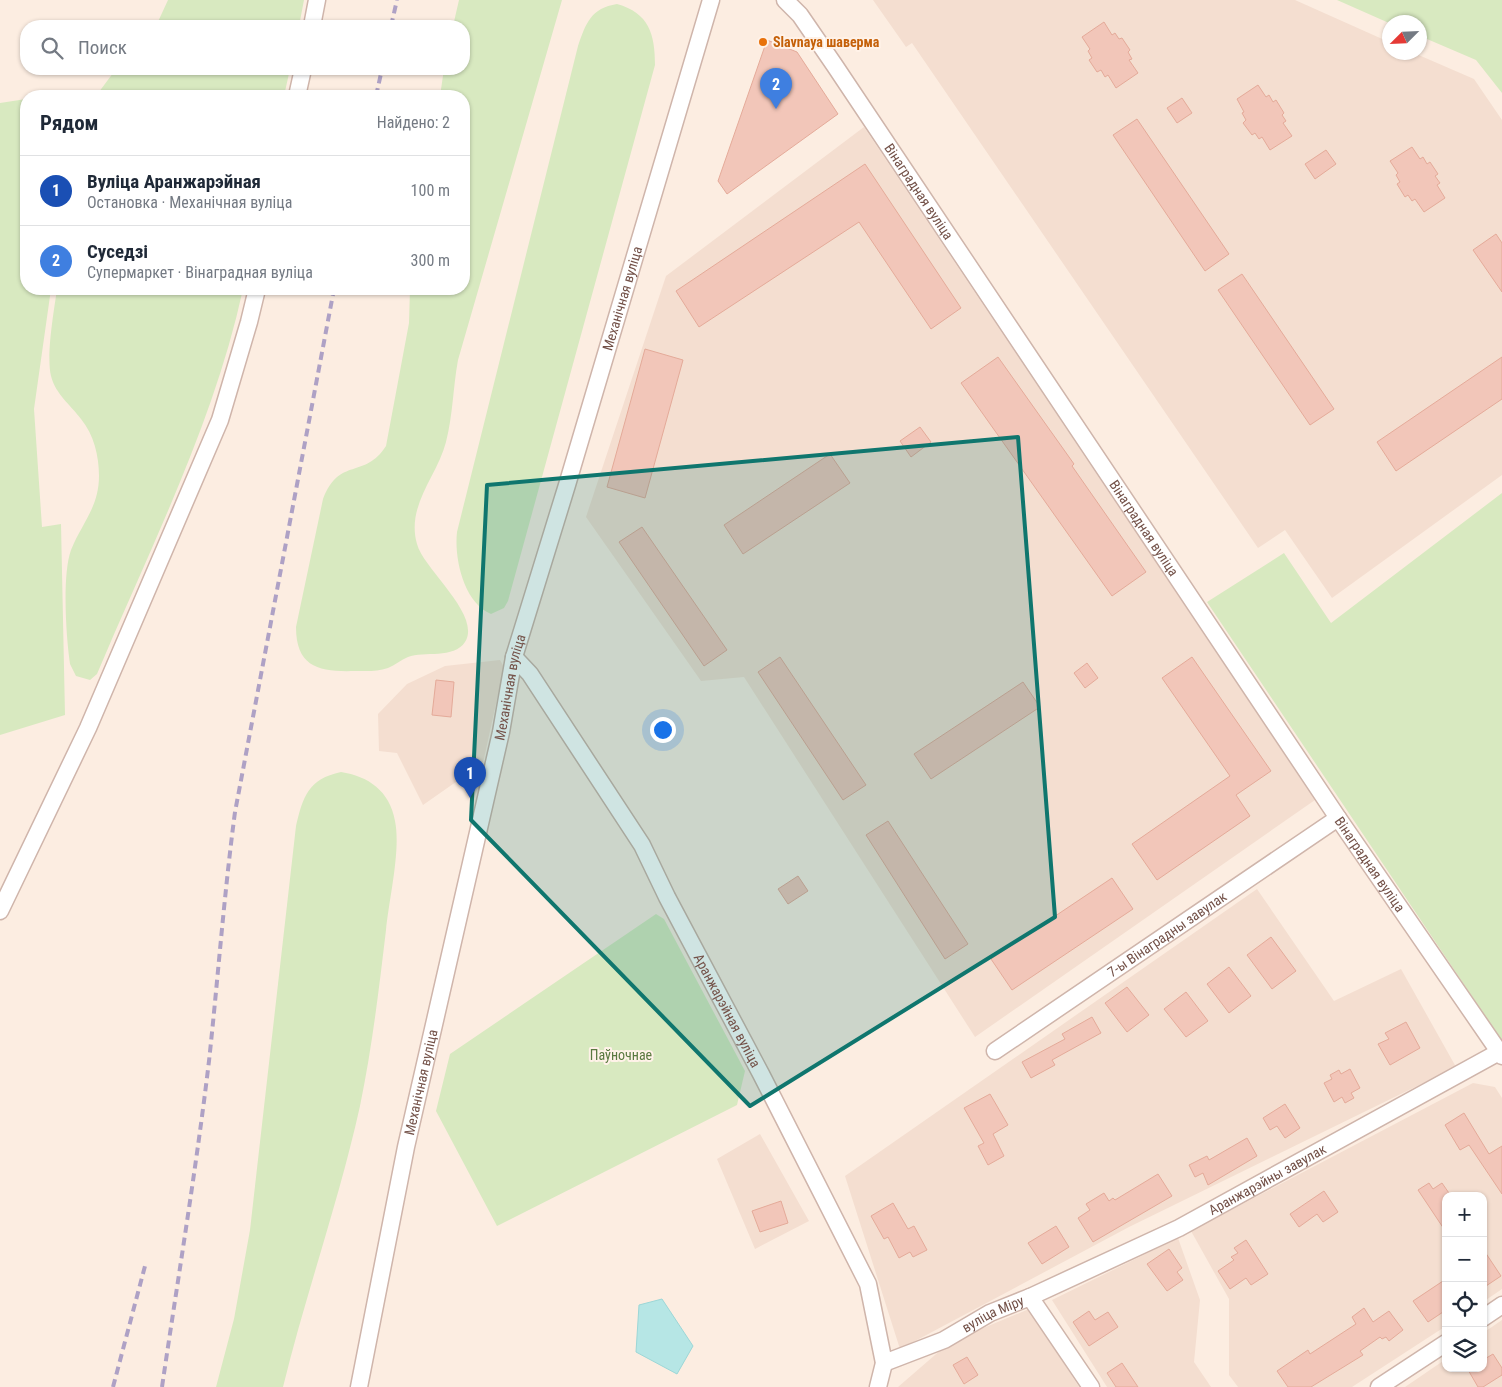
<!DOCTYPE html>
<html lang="ru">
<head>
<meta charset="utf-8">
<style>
	body { margin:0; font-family:"Roboto Condensed",sans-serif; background:#f2f2f3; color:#1f2937 }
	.controls { position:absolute; right:15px; bottom:15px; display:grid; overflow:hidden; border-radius:10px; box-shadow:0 1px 4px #0004 }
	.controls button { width:45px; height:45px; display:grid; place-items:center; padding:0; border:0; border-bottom:1px solid #e0e1e3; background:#fff; color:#1f2937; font:25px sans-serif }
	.compass { position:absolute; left:1382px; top:15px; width:45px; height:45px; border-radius:50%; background:#fff; box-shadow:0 1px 4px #0004; rotate:246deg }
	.you { position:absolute; left:662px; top:729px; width:18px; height:18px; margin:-12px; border:4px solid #fff; border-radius:50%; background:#1a73e8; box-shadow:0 0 0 8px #1a73e833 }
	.badge { display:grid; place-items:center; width:32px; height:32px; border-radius:50%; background:#e74f45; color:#fff; font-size:16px; font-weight:700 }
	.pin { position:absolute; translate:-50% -41px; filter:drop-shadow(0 1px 2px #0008) }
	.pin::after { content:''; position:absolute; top:26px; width:18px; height:15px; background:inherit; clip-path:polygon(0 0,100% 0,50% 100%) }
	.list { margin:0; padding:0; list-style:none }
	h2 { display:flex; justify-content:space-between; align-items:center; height:65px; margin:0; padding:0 20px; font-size:21px }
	h2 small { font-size:16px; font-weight:400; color:#747a83 }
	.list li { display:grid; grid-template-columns:32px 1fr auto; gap:15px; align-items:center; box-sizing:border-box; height:70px; padding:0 20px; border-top:1px solid #e0e1e3 }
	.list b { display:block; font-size:19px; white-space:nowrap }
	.list p { margin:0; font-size:16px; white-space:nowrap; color:#747a83 }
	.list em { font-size:16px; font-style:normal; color:#747a83 }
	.icon { flex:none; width:28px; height:28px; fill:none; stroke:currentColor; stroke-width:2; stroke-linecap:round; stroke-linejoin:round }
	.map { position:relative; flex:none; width:1502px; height:1387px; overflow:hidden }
	.search { position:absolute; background:#fff; box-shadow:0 1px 4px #0004; left:20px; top:20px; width:450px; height:55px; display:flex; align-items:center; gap:12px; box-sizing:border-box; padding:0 18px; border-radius:20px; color:#747a83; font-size:19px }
	.panel { position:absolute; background:#fff; box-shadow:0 1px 4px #0004; left:20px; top:90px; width:450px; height:205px; border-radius:20px }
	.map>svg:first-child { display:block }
</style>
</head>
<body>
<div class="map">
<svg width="1502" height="1387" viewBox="0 0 1502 1387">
	<rect width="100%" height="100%" fill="#fcede1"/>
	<path fill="#f4ded0" d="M873,0H1295L1389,42L1390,52L1414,53L1474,79L1502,120V475L1332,598L1285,530L1258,548L912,43L906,47Z
		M864,127L1315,800L975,1037L744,677L701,681L586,517L666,276Z
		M500,660L504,667L483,763L423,805L397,753L379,751L378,714L407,684L445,666Z
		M1257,889L1334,1001L1401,969L1456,1067L1129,1227L900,1349L845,1176Z
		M1473,1083L1495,1087L1502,1098V1289L1483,1302V1196H1446V1326L1352,1387H1238L1229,1375V1299L1191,1231Z
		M760,1134L809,1221L755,1249L717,1159Z
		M1178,1238L1200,1300L1194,1362L1211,1387H1107L1052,1300Z
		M1029,1309L1079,1387H898L950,1342Z
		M1502,1320V1387H1405L1446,1359V1368H1483V1333Z"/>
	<path fill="#d8e9c0" d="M168,0H304L299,26H156Z
		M459,0H562L458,360C453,387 453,415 446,442C437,477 406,505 417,544C424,570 482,615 465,642C454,659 424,651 408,657C401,660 395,665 388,668C377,672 366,671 355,671C320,672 296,668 296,627L323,499C340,456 364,480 386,446L409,323L410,289H464V96H440L444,69H464V26H453Z
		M1337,0H1502V93L1476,60L1420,36V22L1389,23Z
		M617,4C649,13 655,34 655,65L508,601L504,608L491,614C464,603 454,559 457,532L578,46C586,23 591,8 617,4Z
		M116,69H290L284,96H96Z
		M26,99V289H51L34,409L42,527L61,524L65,715L0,735V103Z
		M57,289H243C214,423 150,548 97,674L90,680L76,676L70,664C66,637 62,575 71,550C82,523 99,507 99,476C99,456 94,435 81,419C70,404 56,395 51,376C46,355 54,311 57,289Z
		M1502,493V1041L1207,602L1284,553L1331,623Z
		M341,772C368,776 390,791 395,821C401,850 389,899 386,930C379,989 372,1048 360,1106C339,1201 306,1293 283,1387H216L234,1319L250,1230L296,826C303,797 308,779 341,772Z
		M656,914L664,919L745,1071L737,1105L497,1226L436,1111L450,1054Z"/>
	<path fill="#b6e6e5" stroke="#9cd7d7" d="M662,1299L693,1346L677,1374L636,1352L639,1305Z"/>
	<path fill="#f2c6b9" stroke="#e4aa99" d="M1104,22L1112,35L1115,33L1119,39L1122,38L1130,50L1128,52L1132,59L1129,60L1138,73L1116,88L1108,75L1105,77L1101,70L1097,72L1089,60L1092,58L1088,51L1090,49L1082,37Z
		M767,40L797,52L838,114L727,194L718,181Z
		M1258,85L1266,97L1269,95L1273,102L1276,100L1284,113L1282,115L1286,121L1283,123L1292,136L1270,150L1262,137L1259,139L1255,133L1252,135L1243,123L1246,120L1242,113L1244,112L1237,99Z
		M1182,98L1192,113L1177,123L1167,108Z
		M1137,119L1229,254L1205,271L1113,135Z
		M1412,147L1420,159L1423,157L1427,164L1430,162L1438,174L1435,176L1440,183L1437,185L1445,198L1424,212L1415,199L1412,201L1408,195L1405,197L1397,184L1400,182L1396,175L1398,173L1390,161Z
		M1326,150L1336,164L1315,179L1305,164Z
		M865,164L961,308L931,329L859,222L699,327L676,291Z
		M1496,234L1502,243V292L1473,250Z
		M1242,274L1334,409L1310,425L1218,290Z
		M645,349L683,360L645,498L607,487Z
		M998,357L1074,464L1072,466L1146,572L1112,596L961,383Z
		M1502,357V399L1396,471L1377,442Z
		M920,427L931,442L911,457L900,441Z
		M830,454L850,483L743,554L724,525Z
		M642,527L727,650L704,666L619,542Z
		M780,657L866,785L843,800L758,672Z
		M1192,657L1271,771L1236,795L1250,816L1157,880L1132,844L1230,776L1162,678Z
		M1087,663L1098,678L1085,688L1074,673Z
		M436,680L454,682L451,717L432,715Z
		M1023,682L1040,707L931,779L914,754Z
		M888,821L968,944L945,959L866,835Z
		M798,876L808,891L788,904L778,889Z
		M1112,878L1133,909L1012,990L991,959Z
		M1271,937L1296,971L1272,989L1247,955Z
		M1229,967L1251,996L1229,1013L1207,984Z
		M1127,987L1149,1015L1127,1032L1105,1003Z
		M1186,992L1208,1021L1186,1037L1164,1009Z
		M1092,1017L1101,1033L1052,1060L1055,1065L1031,1078L1022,1062L1065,1039L1062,1034Z
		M1406,1022L1420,1048L1390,1065L1378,1044L1389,1039L1385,1033Z
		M1350,1069L1360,1088L1351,1093L1354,1098L1345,1103L1342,1097L1334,1102L1324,1083L1332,1079L1330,1075L1339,1070L1341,1074Z
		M990,1094L1008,1125L993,1134L1004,1156L988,1165L978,1146L984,1143L964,1108Z
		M1285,1104L1300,1128L1285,1138L1277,1126L1270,1130L1263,1118Z
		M1464,1113L1489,1154L1502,1146V1194L1469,1145L1460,1150L1445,1125Z
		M1247,1138L1257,1156L1208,1185L1203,1173L1195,1177L1189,1165L1207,1156L1209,1160Z
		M1158,1174L1172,1196L1093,1242L1078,1218L1090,1210L1086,1204L1104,1193L1109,1201L1113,1198L1115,1200Z
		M1429,1183L1433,1189L1442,1183L1451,1196H1446V1232L1418,1190Z
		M1324,1191L1338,1212L1323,1222L1317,1214L1299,1227L1290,1214Z
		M781,1201L788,1223L760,1232L752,1211Z
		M893,1203L908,1229L914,1226L927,1250L913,1257L910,1252L899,1258L888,1237L884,1239L871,1216Z
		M1056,1226L1069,1247L1042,1264L1028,1243Z
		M1246,1240L1268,1274L1251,1285L1246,1278L1230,1289L1218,1271L1234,1260L1231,1257L1238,1253L1234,1248Z
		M1169,1249L1182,1268L1177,1272L1183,1280L1167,1291L1147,1264Z
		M1483,1249L1501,1276L1483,1288Z
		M1446,1279V1310L1428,1322L1413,1301Z
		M1364,1308L1373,1322L1389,1311L1403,1330L1389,1341L1386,1337L1382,1339L1380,1337L1360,1351L1363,1355L1311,1387H1288L1277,1371L1308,1350L1310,1354L1356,1324L1352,1317Z
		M1089,1311L1095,1320L1108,1312L1118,1327L1089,1346L1073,1322Z
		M1493,1354L1502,1368V1375L1483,1387H1478L1467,1368H1483V1360Z
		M967,1357L978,1375L964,1384L953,1365Z
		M1122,1363L1138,1387H1116L1107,1373Z"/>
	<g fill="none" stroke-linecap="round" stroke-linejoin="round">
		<g stroke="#cfb5ab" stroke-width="19">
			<g id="minor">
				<path id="s1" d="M785,0L800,15L835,66L1338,818L1502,1056"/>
				<path d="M312,26L317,0"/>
				<path d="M297,96L303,69"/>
				<path id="s2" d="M514,657L530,674L642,845L667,897L761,1074L868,1284L884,1363L878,1387"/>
				<path d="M0,911L88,728L220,420L249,322L257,289"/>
				<path id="s3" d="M995,1051L1338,818"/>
				<path id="s4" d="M1030,1297L1179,1228L1499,1052"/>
				<path d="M1483,1318L1502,1305"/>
				<path id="s5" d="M884,1363L944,1340L990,1313L1030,1297L1091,1387"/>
				<path id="s6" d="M359,1387L406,1147L501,732L514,657L567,485L711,0"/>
				<path d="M1379,1387L1446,1343"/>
			</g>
		</g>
		<use href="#minor" stroke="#fff" stroke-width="16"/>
		<path stroke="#aea1c5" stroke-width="4" stroke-dasharray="8 5" stroke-linecap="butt" d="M391,26L397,0
			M376,96L382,69
			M113,1387L145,1266
			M162,1387C178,1278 196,1170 209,1061C218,978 224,895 235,812L334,289"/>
	</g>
	<path fill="#0f766e" fill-opacity="0.2" stroke="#0f766e" stroke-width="4" stroke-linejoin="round" d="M1018,437L1055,917L750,1106L471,820L487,485Z"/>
	<circle fill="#e8710a" stroke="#fff2e8" stroke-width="2" cx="763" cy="42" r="5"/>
	<g text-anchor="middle" stroke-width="4" stroke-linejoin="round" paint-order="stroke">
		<g font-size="14" font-weight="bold" fill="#c56008" stroke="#fff2e8" text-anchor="start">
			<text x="773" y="47">Slavnaya шаверма</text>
		</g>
		<g font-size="14" fill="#735148" stroke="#fff2e8">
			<text dy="5" stroke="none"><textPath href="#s1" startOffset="234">Вінаградная вуліца</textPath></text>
			<text dy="5" stroke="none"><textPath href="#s6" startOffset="1121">Механічная вуліца</textPath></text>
			<text dy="5" stroke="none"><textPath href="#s1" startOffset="639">Вінаградная вуліца</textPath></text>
			<text dy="5" stroke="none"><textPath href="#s6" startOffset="716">Механічная вуліца</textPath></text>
			<text dy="5" stroke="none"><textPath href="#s1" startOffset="1044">Вінаградная вуліца</textPath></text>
			<text dy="5" stroke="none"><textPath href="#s3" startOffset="208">7-ы Вінаградны завулак</textPath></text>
			<text dy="5" stroke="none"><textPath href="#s2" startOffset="414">Аранжарэйная вуліца</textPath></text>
			<text dy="5" stroke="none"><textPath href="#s6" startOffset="311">Механічная вуліца</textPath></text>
			<text dy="5" stroke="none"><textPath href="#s4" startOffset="265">Аранжарэйны завулак</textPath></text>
			<text dy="5" stroke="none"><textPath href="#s5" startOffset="120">вуліца Міру</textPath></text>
		</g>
		<g font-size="14" fill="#5a7940" stroke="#fff2e8">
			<text x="621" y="1060">Паўночнае</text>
		</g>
	</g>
</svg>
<div class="controls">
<button>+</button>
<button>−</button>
<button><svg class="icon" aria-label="locate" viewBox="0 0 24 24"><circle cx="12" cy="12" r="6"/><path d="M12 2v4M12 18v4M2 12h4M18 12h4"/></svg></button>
<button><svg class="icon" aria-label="layers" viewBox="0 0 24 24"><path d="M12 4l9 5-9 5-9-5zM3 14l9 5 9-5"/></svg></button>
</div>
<svg class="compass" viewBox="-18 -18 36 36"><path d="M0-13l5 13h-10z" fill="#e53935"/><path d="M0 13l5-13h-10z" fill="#747a83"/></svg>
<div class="you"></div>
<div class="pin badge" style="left:470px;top:798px;background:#1a4fb4">1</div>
<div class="pin badge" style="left:776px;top:109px;background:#3f7fe0">2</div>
<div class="search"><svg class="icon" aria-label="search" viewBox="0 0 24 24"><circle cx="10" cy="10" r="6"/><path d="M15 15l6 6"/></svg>Поиск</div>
<section class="panel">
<h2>Рядом<small>Найдено: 2</small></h2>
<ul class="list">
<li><span class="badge" style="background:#1a4fb4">1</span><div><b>Вуліца Аранжарэйная</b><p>Остановка · Механічная вуліца</p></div><em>100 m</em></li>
<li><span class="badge" style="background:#3f7fe0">2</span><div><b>Суседзі</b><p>Супермаркет · Вінаградная вуліца</p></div><em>300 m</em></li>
</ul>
</section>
</div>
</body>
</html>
